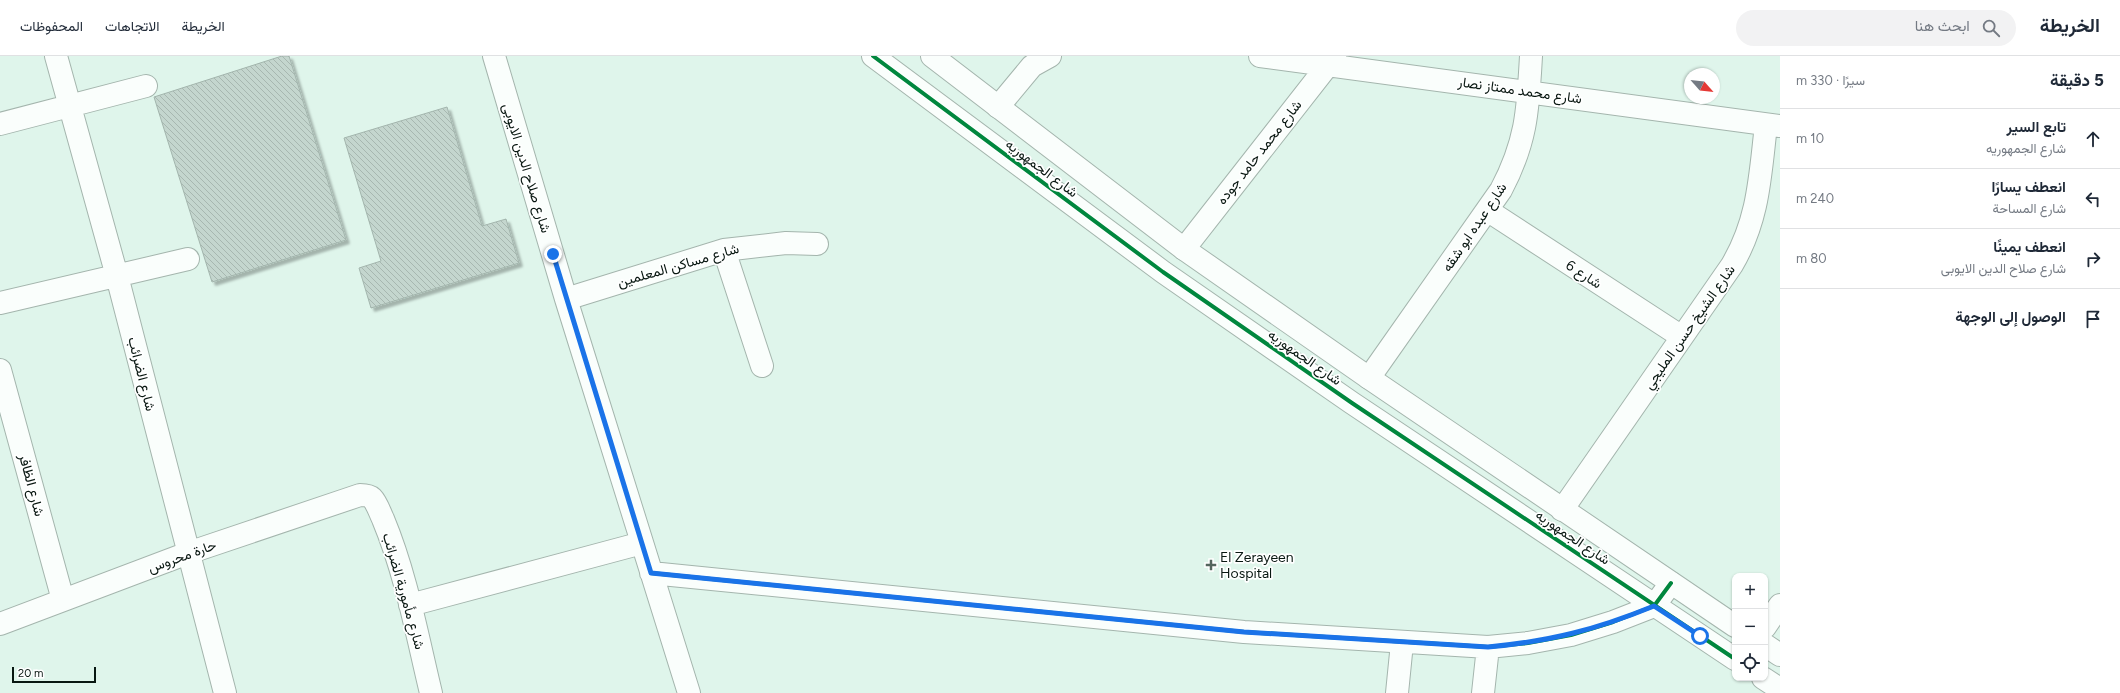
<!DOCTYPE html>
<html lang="ar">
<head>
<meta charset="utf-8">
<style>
	body { margin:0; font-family:Figtree,Vazirmatn,sans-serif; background:#f2f2f3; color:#1f2937; direction:rtl }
	.controls { position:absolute; right:12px; bottom:12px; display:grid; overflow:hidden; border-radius:8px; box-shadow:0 1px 3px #0004 }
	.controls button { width:36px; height:36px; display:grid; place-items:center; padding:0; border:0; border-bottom:1px solid #e0e1e3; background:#fff; color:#1f2937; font:20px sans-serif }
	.compass { position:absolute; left:1684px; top:12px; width:36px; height:36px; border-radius:50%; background:#fff; box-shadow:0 1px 3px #0004; rotate:117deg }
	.scale { position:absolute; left:12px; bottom:10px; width:84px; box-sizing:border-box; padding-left:4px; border:2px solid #081711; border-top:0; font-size:11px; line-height:14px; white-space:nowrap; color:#081711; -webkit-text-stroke:3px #fff; paint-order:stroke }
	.stop { position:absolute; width:12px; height:12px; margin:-9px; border:3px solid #1a73e8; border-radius:50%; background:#fff }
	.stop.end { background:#1a73e8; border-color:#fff; box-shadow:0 1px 4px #0008 }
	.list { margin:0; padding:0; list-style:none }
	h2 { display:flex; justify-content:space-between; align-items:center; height:52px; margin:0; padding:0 16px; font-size:17px }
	h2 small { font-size:13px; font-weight:400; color:#747a83 }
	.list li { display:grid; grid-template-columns:26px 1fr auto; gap:12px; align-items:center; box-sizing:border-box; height:60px; padding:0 16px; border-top:1px solid #e0e1e3 }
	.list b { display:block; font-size:15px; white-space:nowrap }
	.list p { margin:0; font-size:13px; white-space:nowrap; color:#747a83 }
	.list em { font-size:13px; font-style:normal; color:#747a83 }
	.icon { flex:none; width:22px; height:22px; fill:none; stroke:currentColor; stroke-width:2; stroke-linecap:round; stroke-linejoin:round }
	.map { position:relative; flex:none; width:1780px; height:637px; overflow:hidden; direction:ltr }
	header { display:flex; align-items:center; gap:24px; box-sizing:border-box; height:56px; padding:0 20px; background:#fff; border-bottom:1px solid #e0e1e3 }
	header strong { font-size:19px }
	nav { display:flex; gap:22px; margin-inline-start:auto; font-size:14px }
	.search { width:280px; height:36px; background:#f2f2f3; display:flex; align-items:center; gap:10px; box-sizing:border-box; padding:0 14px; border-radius:22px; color:#747a83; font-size:15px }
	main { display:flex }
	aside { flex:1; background:#fff }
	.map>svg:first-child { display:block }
</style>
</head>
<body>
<header>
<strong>الخريطة</strong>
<div class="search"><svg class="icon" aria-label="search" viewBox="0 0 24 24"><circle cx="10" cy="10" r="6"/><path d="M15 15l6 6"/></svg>ابحث هنا</div>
<nav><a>الخريطة</a><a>الاتجاهات</a><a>المحفوظات</a></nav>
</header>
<main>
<aside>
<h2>5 دقيقة<small>سيرًا · 330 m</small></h2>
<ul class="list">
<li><svg class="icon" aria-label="ahead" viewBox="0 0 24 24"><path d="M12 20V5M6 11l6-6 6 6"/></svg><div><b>تابع السير</b><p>شارع الجمهوريه</p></div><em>10 m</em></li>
<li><svg class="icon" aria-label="left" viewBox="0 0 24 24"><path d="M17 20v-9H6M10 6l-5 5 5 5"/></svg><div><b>انعطف يسارًا</b><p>شارع المساحة</p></div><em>240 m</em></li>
<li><svg class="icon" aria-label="right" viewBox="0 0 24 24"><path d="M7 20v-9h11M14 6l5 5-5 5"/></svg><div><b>انعطف يمينًا</b><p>شارع صلاح الدين الايوبى</p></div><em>80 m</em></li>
<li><svg class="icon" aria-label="arrive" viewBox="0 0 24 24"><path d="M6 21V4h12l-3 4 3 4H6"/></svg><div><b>الوصول إلى الوجهة</b></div></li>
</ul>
</aside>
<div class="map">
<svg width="1780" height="637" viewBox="0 0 1780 637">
	<defs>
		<pattern id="building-back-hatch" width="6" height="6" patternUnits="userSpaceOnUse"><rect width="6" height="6" fill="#c4d6ce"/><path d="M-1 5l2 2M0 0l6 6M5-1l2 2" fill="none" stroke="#a7b7b0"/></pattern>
		<filter id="shadow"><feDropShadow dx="3.5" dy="3.5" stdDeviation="1" flood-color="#0004"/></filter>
	</defs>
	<rect width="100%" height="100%" fill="#dff5eb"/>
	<path fill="url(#building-back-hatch)" stroke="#a3b5ad" filter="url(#shadow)" d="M282,0H289L346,184L212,226L154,41Z
		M447,51L482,170L506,163L519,207L371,252L359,212L381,205L344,82Z"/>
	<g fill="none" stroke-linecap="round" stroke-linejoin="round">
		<g stroke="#a4b5ad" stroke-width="24">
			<path id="street" d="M56,0L117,220L225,637
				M494,0L566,243L689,637
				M1260,0L1780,70
				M998,51L1032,10L1050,0
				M0,68L146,30
				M1487,154L1682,281
				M1184,193L1335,0
				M724,194L762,310
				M566,243L724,194L786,187L817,188
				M0,247L188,203
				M0,314L63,544
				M1369,322L1501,134C1527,85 1528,53 1531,0
				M1562,454L1732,209C1759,163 1760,120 1766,69
				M651,517L1244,576L1488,591L1528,587L1571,579L1613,566L1654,550L1671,527
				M410,549L642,487
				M0,568L188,497L360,439C364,439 369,439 372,442C377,447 380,457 383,463C406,518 417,579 431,637
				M1765,571L1780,549
				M1397,637L1402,587
				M1483,637L1488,591"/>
		</g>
		<g stroke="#a4b5ad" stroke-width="24">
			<path id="secondary" d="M873,0L1163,216L1352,347L1735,603
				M932,0L1184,193L1369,322L1735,570
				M1765,589L1780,599
				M1763,622L1780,633"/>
		</g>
		<use href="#street" stroke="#fafefc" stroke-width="22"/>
		<use href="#secondary" stroke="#fafefc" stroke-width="22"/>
		<g stroke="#fff" stroke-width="6">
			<path id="cycleway" d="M873,0L1163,216L1352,347L1735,603
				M651,517L1244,576L1488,591L1528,587L1571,579L1613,566L1654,550L1671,527"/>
		</g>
		<use href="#cycleway" stroke="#00873e" stroke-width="4"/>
	</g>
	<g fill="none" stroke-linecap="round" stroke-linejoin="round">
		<path stroke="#1a73e8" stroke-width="5" d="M553,198L651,517L1244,576L1488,591C1551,585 1595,574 1654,550L1700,580"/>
	</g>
	<path fill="#53655d" stroke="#fff" stroke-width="1.5" d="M1209 503h4v4h4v4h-4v4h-4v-4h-4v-4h4z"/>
	<g text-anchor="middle" stroke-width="3.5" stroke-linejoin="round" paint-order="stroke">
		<g font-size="14" fill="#081711" stroke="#fff">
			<text transform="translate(1520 34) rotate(8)" y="5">شارع محمد ممتاز نصار</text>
			<text transform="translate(1259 96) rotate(-52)" y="5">شارع محمد حامد جوده</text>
			<text transform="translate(527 112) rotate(73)" y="5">شارع صلاح الدين الايوبى</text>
			<text transform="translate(1042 112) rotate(37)" y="5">شارع الجمهوريه</text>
			<text transform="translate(1474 171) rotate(-56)" y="5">شارع عبده ابو شقه</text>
			<text transform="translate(678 209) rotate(-16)" y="5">شارع مساكن المعلمين</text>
			<text transform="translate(1584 218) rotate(33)" y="5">شارع 6</text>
			<text transform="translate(1689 271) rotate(-55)" y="5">شارع الشيخ حسن المليجي</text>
			<text transform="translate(1305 301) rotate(35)" y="5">شارع الجمهوريه</text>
			<text transform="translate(142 318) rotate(76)" y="5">شارع الضرائب</text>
			<text transform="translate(32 429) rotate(75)" y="5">شارع الظافر</text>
			<text transform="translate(1573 481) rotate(34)" y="5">شارع الجمهوريه</text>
			<text transform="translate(182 500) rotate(-20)" y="5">حارة محروس</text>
			<text transform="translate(404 535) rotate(74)" y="5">شارع مأمورية الضرائب</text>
		</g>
		<g font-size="14" fill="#081711" stroke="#fff" text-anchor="start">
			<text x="1220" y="506">El Zerayeen<tspan x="1220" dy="16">Hospital</tspan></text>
		</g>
	</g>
</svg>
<div class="controls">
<button>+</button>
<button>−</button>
<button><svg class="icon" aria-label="locate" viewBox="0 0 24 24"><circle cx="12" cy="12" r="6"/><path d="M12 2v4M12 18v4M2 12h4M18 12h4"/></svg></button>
</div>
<svg class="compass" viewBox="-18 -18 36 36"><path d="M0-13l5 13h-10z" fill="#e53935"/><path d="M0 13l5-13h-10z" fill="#747a83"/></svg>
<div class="scale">20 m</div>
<div class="stop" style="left:1700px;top:580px"></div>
<div class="stop end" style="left:553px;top:198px"></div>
</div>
</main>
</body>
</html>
